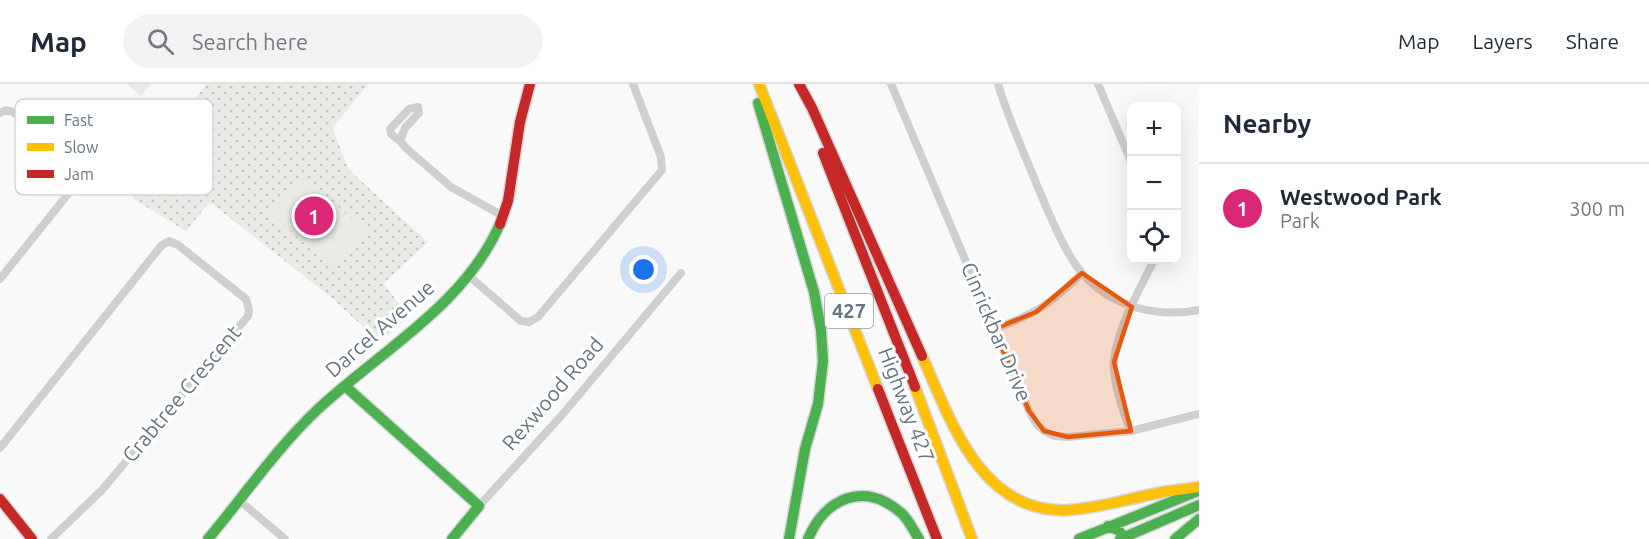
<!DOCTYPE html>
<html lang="en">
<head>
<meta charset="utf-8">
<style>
	body { margin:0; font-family:Ubuntu,sans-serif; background:#f2f2f3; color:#1f2937 }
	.controls { position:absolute; right:18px; top:18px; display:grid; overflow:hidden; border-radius:12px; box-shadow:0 6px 24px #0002 }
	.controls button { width:54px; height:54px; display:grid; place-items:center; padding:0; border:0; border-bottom:2px solid #e0e1e3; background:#fff; color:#1f2937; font:30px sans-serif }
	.you { position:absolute; left:644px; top:186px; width:21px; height:21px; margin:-15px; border:4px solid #fff; border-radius:50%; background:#1a73e8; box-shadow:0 0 0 9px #1a73e833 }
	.badge { display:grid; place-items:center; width:39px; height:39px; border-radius:50%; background:#db2777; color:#fff; font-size:20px; font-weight:700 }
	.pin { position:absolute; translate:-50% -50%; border:3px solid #fff; box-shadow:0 2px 6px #0006 }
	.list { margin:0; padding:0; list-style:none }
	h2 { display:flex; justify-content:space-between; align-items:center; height:78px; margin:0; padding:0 24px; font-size:26px }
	h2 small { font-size:20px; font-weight:400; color:#747a83 }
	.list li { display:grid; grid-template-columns:39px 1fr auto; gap:18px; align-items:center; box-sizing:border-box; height:90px; padding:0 24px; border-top:2px solid #e0e1e3 }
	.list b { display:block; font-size:22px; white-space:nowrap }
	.list p { margin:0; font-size:20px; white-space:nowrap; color:#747a83 }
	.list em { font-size:20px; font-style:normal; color:#747a83 }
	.icon { flex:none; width:33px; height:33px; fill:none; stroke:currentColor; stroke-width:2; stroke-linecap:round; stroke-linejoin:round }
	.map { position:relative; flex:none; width:1199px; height:455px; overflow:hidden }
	header { display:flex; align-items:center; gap:36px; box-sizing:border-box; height:84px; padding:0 30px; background:#fff; border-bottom:2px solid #e0e1e3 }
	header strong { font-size:28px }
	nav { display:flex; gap:33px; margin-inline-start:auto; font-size:21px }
	.search { width:420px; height:54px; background:#f2f2f3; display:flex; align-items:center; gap:15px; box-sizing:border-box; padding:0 21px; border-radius:33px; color:#747a83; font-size:22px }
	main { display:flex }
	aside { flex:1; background:#fff }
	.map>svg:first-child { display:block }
</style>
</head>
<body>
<header>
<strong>Map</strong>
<div class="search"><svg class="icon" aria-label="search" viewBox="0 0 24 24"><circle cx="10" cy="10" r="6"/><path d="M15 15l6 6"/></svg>Search here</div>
<nav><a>Map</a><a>Layers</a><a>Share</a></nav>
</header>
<main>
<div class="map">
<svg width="1199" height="455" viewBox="0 0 1199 455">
	<defs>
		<pattern id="park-dots" width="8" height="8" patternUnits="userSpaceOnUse" patternTransform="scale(1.5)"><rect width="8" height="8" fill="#e8ebe6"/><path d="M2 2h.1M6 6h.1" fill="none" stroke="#c0c3c0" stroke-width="1.8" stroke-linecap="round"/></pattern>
	</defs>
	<rect width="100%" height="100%" fill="#f9f9f9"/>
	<path fill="url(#park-dots)" d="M207,0H369L332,44L349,86L428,158L384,199L408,233L380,258L332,214L210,118L186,147L132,114L151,68Z"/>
	<path fill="#e8ebe6" d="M126,0H151L141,12Z
		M305,92L366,148L332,185L271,129Z"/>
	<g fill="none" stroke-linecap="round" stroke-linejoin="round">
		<g stroke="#d5d6d7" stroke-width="13">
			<path id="fast" d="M758,19L814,208L821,246L823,277L818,320L805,365L789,455
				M345,302L479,422L452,455
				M1108,442L1118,446L1126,455
				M208,455C244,412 276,365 317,326C380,267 464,222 500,140
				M808,455C825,414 864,397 900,428C909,435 913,446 919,455
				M1079,455L1198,407
				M1120,455L1199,421
				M1175,455L1199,435"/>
		</g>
		<g stroke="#d5d6d7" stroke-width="13">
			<path id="slow" d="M759,0L878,305
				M922,272C951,337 981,431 1069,426C1101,424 1131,414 1163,408C1175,406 1187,405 1199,403
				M915,303L972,455"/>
		</g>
		<g stroke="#d5d6d7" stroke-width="13">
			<path id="jam" d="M799,0L812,24L922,272
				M823,69L915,303
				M500,140L508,117L520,38L530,0
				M878,305L937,455
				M0,415L32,455"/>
		</g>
		<path stroke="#cecfd0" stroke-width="8" d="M891,0L1029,327L1037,341L1044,347L1054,352L1068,353L1131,347L1199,330
			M998,0C1008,34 1023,66 1036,99C1048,126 1063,167 1082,189C1110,223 1157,234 1199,226
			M1098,0L1132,80
			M0,29L6,26L13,28L74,75L78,81L80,95L0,195
			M400,57L391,50L390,45L409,25L418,23L419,29L405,44L400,57L407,65L451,103L503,132
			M468,191L521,237L529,238L538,233L662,86L661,73L633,0
			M994,245C1035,230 1051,220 1082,189
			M1131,347C1123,329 1112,295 1114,275C1119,240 1139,207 1154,176
			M0,364L161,162L169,157L178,161L246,215L249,226L248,232L102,406L51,455
			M240,417L285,455
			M479,422L562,331L681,189"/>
		<use href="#fast" stroke="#4caf50" stroke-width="10"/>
		<use href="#slow" stroke="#ffc107" stroke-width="10"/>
		<use href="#jam" stroke="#c62828" stroke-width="10"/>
	</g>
	<path fill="#e8590c" fill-opacity="0.2" stroke="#e8590c" stroke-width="4.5" stroke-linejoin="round" d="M1082,189L1132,223L1114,278L1131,347L1068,353L1044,347L1029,327L994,245L1036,228Z"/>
	<g text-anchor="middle" stroke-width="6" stroke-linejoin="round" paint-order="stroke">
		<rect fill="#fff" stroke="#939fa8" stroke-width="1.5" x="825" y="210" width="48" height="34" rx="4.5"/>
		<g font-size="20" font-weight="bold" fill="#657683">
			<text x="849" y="234">427</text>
		</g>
		<g font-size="21" fill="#657683" stroke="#fff">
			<text transform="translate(380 245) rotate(-41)" y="7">Darcel Avenue</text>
			<text transform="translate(996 248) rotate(67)" y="7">Cinrickbar Drive</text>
			<text transform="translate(182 310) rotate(-50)" y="7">Crabtree Crescent</text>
			<text transform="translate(553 310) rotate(-49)" y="7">Rexwood Road</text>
			<text transform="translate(906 321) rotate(69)" y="7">Highway 427</text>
		</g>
	</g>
	<rect x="15" y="15" width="198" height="96" rx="9" fill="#fff" stroke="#d1d6da" stroke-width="1.5"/>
	<rect x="27" y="32" width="27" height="8" fill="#4caf50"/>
	<rect x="27" y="59" width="27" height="8" fill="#ffc107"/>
	<rect x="27" y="86" width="27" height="8" fill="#c62828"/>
	<g font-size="16" fill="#657683">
		<text x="64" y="42">Fast</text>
		<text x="64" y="69">Slow</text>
		<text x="64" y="96">Jam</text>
	</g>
</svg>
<div class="controls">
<button>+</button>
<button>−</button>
<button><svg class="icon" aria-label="locate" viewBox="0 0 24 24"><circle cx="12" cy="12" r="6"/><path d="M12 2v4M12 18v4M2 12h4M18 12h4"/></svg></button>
</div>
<div class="you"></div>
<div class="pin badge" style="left:314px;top:132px">1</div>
</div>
<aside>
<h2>Nearby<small></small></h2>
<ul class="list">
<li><span class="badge">1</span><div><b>Westwood Park</b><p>Park</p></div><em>300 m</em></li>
</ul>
</aside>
</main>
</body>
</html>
